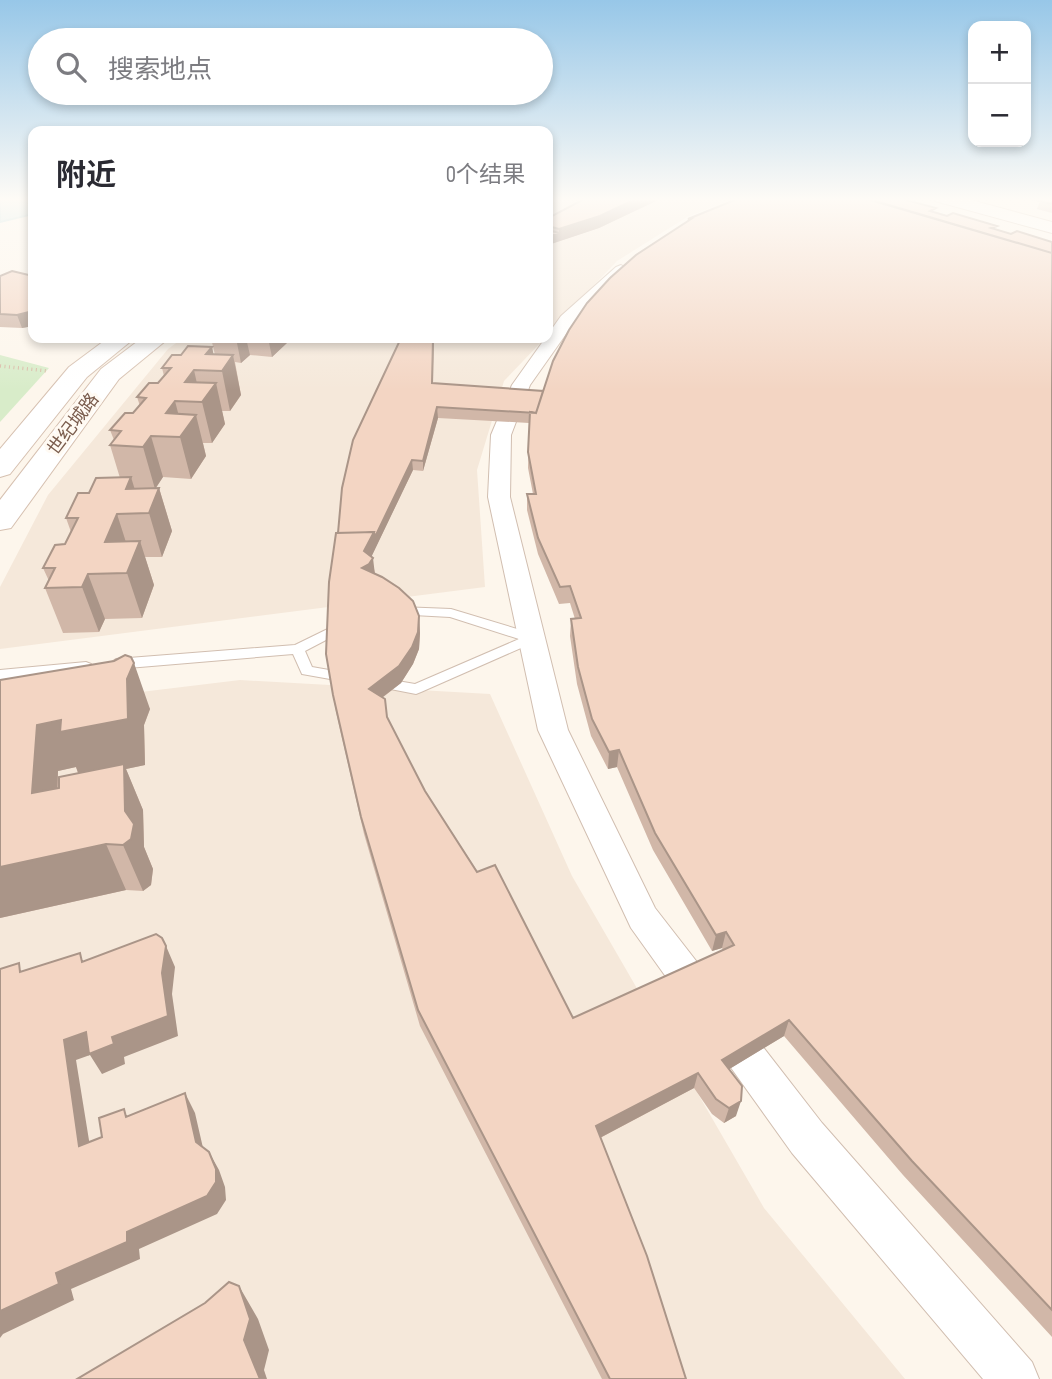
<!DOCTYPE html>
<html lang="zh">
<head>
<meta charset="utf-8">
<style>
	body { margin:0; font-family:"Sofia Sans Condensed","Noto Sans SC",sans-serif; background:#f2f2f3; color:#2b2b33 }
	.controls { position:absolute; right:21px; top:21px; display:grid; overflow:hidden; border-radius:14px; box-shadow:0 4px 10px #0003 }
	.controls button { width:63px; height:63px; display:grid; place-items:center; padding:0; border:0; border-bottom:2px solid #e1e1e2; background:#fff; color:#2b2b33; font:35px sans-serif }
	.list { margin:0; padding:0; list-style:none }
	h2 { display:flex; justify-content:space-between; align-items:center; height:91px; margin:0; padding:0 28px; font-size:30px }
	h2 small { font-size:23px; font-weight:400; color:#7c7c81 }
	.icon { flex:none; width:38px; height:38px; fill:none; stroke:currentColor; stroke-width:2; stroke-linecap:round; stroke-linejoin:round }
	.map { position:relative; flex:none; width:1052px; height:1379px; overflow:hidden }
	.search { position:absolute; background:#fff; box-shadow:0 4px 10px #0003; left:28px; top:28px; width:525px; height:77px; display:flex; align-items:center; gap:18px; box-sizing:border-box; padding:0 24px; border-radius:38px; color:#7c7c81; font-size:26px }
	.panel { position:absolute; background:#fff; box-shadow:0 4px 10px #0003; left:28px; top:126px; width:525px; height:217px; border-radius:14px }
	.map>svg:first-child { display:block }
</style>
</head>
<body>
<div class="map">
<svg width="1052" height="1379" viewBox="0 0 1052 1379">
	<rect width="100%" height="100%" fill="#fdf6ec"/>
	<path fill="#f5e8da" d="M548,197H738L687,217L617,261L548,334Z
		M183,338H545L504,381L477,470L485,587L0,649V587L48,495L168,349Z
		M240,680L490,694L572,876L764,1208L905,1379H0V709Z"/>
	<path fill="#d8ecc9" d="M0,355L49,368L0,422Z"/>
	<path fill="#bfe3e8" stroke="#a5d3da" stroke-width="2" d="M0,197H33V214L0,222Z"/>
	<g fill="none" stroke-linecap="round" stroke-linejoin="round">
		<g stroke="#d1beb0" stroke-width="2">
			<path id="service" d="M400,607L451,609L537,635L539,638L537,641L421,692L416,694L375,686L373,683L380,678L415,684L519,639L450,617L395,614L394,611Z
				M342,622L347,623L349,626L347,629L305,651L312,667L352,674L354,677L352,680L347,682L302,674L293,654L116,669L109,664L116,659L295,645Z
				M86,662L91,664L93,667L91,670L0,680V670Z"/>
		</g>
		<g stroke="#d1beb0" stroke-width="2">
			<path id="minor" d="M621,265L629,270L626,273L573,324L530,385L511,435L510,497L568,730L655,908L822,1123L1032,1362L1039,1379H983L792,1153L631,928L538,730L488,497L491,435L512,385L561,316L616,267Z"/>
		</g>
		<g stroke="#d1beb0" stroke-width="2">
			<path id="tertiary" d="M933,197H960L1052,222V233L935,201Z"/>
		</g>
		<g stroke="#d6c0b0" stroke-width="2">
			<path id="secondary" d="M108,338H129L131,341L87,377L10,474L0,477V449L69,367Z
				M142,338H169L119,379L11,528L0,530V500L101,369Z"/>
		</g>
		<path stroke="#d9b8a5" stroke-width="3.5" stroke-dasharray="1 3.5" stroke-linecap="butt" d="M0,366L48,371"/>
		<use href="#service" fill="#fff" fill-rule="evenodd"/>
		<use href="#minor" fill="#fff" fill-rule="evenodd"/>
		<use href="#tertiary" fill="#fff" fill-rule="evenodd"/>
		<use href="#secondary" fill="#fff" fill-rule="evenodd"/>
	</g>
	<path fill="#d1b7a8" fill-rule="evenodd" d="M1021,197H1047L1036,201Z
		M1052,197V213L1037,209L1040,201Z
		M658,200L599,228L548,245V218Z
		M935,212L1011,234L1052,242V1337L903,1175L784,1036L729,1069L736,1116L724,1123L712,1114L694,1088L600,1138L686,1379H602L420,1026L364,834L336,712L326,654L338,533L401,338H434L433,383L543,391L687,222L688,219ZM438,418L529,423L528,468L533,494H527V510L538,554L559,604L570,603L575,619H571L570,636L577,684L591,736L608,769L617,767L653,850L712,951L722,948L723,950L573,1018L425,791L387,718L382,698L401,683L413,664L419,649L420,633L419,616L375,573L371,557L413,470L423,471Z
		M0,276H33V326L22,328L0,327Z
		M211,338H287L288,342L272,357L250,355L241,363L235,362L241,395L230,411H222L225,424L212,443H203L206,456L191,479L163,477L156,488H159L172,531L162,557H145L154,585L142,618L105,619L99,632L63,633L45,588L49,581L43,568L65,544L71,532L66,518L89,493L120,478L110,445L114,440L110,430L133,413L140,406L137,397L158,383L164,376L162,368L181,355L212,347L213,355H215Z
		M114,661L150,709L144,725L145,765L126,769L143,810L144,847L153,869L151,885L143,891L126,890L0,918V680ZM76,767L78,773L58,788V771Z"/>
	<path fill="#aa9588" d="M640,197H658V200L599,228L548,245V237L559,233V229Z
		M1038,197H1047L1036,201Z
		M33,311V326L22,328L17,315Z
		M236,338H246L250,355L241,363Z
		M268,338H287L288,342L272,357Z
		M433,338H434L432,393V383Z
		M212,347L217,371L206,354Z
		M233,355L241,395L230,411L222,371Z
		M194,370L201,402L185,382Z
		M216,383L225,424L212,443L202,402Z
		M175,401L183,432L196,415L206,456L191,479L180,437L166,413Z
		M437,407L438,418L423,471V461Z
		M151,436L163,477L155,489L143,447Z
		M412,460L413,470L367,566L373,558L375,575L362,568L364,551Z
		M131,477L142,513L126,489Z
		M159,488L172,531L162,557L149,513Z
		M117,514L131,558L105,542Z
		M140,541L154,585L142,618L127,573Z
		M88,574L105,619L99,632L82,587Z
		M419,616L420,633L419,649L413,664L401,683L371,706L369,689Z
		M134,663L150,709L144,725L145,765L126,769L143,810L144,847L153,869L151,885L143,891L123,845L80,778L76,767L58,771L55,839L32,793L37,725L127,679Z
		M619,750L617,767L608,769L609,752Z
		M106,844L126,890L0,918V867Z
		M726,932L722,948L712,951L716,935Z
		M166,946L175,967L172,994L178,1036L124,1057L125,1064L102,1074L90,1055L76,1060L93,1165L79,1146L64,1040L86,1032L112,1037L162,973Z
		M789,1020L784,1036L718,1076L722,1060Z
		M698,1073L694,1088L594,1141L596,1126Z
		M185,1093L195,1113L206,1161L196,1142Z
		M741,1101L736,1116L724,1123L729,1108Z
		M209,1152L219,1170L225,1187L226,1200L217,1214L139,1249L140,1259L71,1289L74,1300L3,1334L0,1338V1311L56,1273L127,1232Z
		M239,1286L258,1319L269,1350L264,1370L267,1379H260L244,1340Z"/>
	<path fill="#f3d5c3" stroke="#aa9588" stroke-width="2" d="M588,197H640L600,216L559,229L548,226V218Z
		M742,197H860L1052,253V1310L912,1161L789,1020L722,1060L742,1086L741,1101L729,1108L716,1099L698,1073L596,1126L647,1256L686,1379H610L418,1010L361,817L333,695L326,654L329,582L336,533L374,532L364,551L373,558L369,564L362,568L382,577L399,588L413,601L419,616L418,632L412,647L399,666L369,689L385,699L387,717L425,791L477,872L495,865L573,1018L734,945L726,932L716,935L655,833L619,750L609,752L592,719L578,667L571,619L581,618L570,586L560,587L538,538L527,494H536L528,452L530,412L536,413L553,361L569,330L587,303L610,278L636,255L691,219H688Z
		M868,197H882L890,199L895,197L936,208L930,211L947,216L953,213L997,226L991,228L1011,234L1017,231L1052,242V253L865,198Z
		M1050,197H1052V204L1040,201Z
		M548,230L559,233L548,237Z
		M12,271L33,276V311L17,315L0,314V276Z
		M401,338H433L432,383L543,391L536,413L437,407L423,461L412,460L375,537L374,532L338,533L342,488L353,440Z
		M188,346L212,347L206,354L233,355L222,371L194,370L185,382L216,383L202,402L175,401L166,413L196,415L180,437L151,436L143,447L110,445L121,431L110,430L125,413H133L146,398L137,397L149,383H158L171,368H162L172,355H181Z
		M131,477L126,489L159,488L149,513L117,514L105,542L140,541L127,573L88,574L82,587L45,588L55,568H43L55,545L65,544L78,518H66L78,493H89L96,478Z
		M125,655L131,657L134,663L127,679L128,719L60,732L61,720L37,725L32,793L59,788V777L124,764L125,811L134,824L131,839L123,845L106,844L0,867V680L114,661Z
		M156,934L162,938L166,946L162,973L168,1016L112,1037L114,1044L89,1054L86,1032L64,1040L79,1146L102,1137L99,1118L124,1109L126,1117L185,1093L196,1142L209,1152L216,1169V1182L207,1196L127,1232V1242L56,1273L59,1284L0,1311V969L19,963L20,972L80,953L82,962Z
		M229,1282L239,1286L250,1319L244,1340L260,1379H77L205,1303Z"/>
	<linearGradient id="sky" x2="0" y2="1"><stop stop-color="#97c7e8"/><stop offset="0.51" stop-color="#fefbf6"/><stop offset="1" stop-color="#fefbf6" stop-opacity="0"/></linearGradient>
	<rect width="1052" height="390" fill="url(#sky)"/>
	<g text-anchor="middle" stroke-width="6" stroke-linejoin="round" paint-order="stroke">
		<g font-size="18" fill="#7a5c4d" stroke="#fffaf3">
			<text transform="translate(73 424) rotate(-53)" y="6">世纪城路</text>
		</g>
	</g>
</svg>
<div class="controls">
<button>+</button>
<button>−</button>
</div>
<div class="search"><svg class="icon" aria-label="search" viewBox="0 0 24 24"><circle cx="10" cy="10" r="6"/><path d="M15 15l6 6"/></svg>搜索地点</div>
<section class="panel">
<h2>附近<small>0个结果</small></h2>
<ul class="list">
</ul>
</section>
</div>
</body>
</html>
